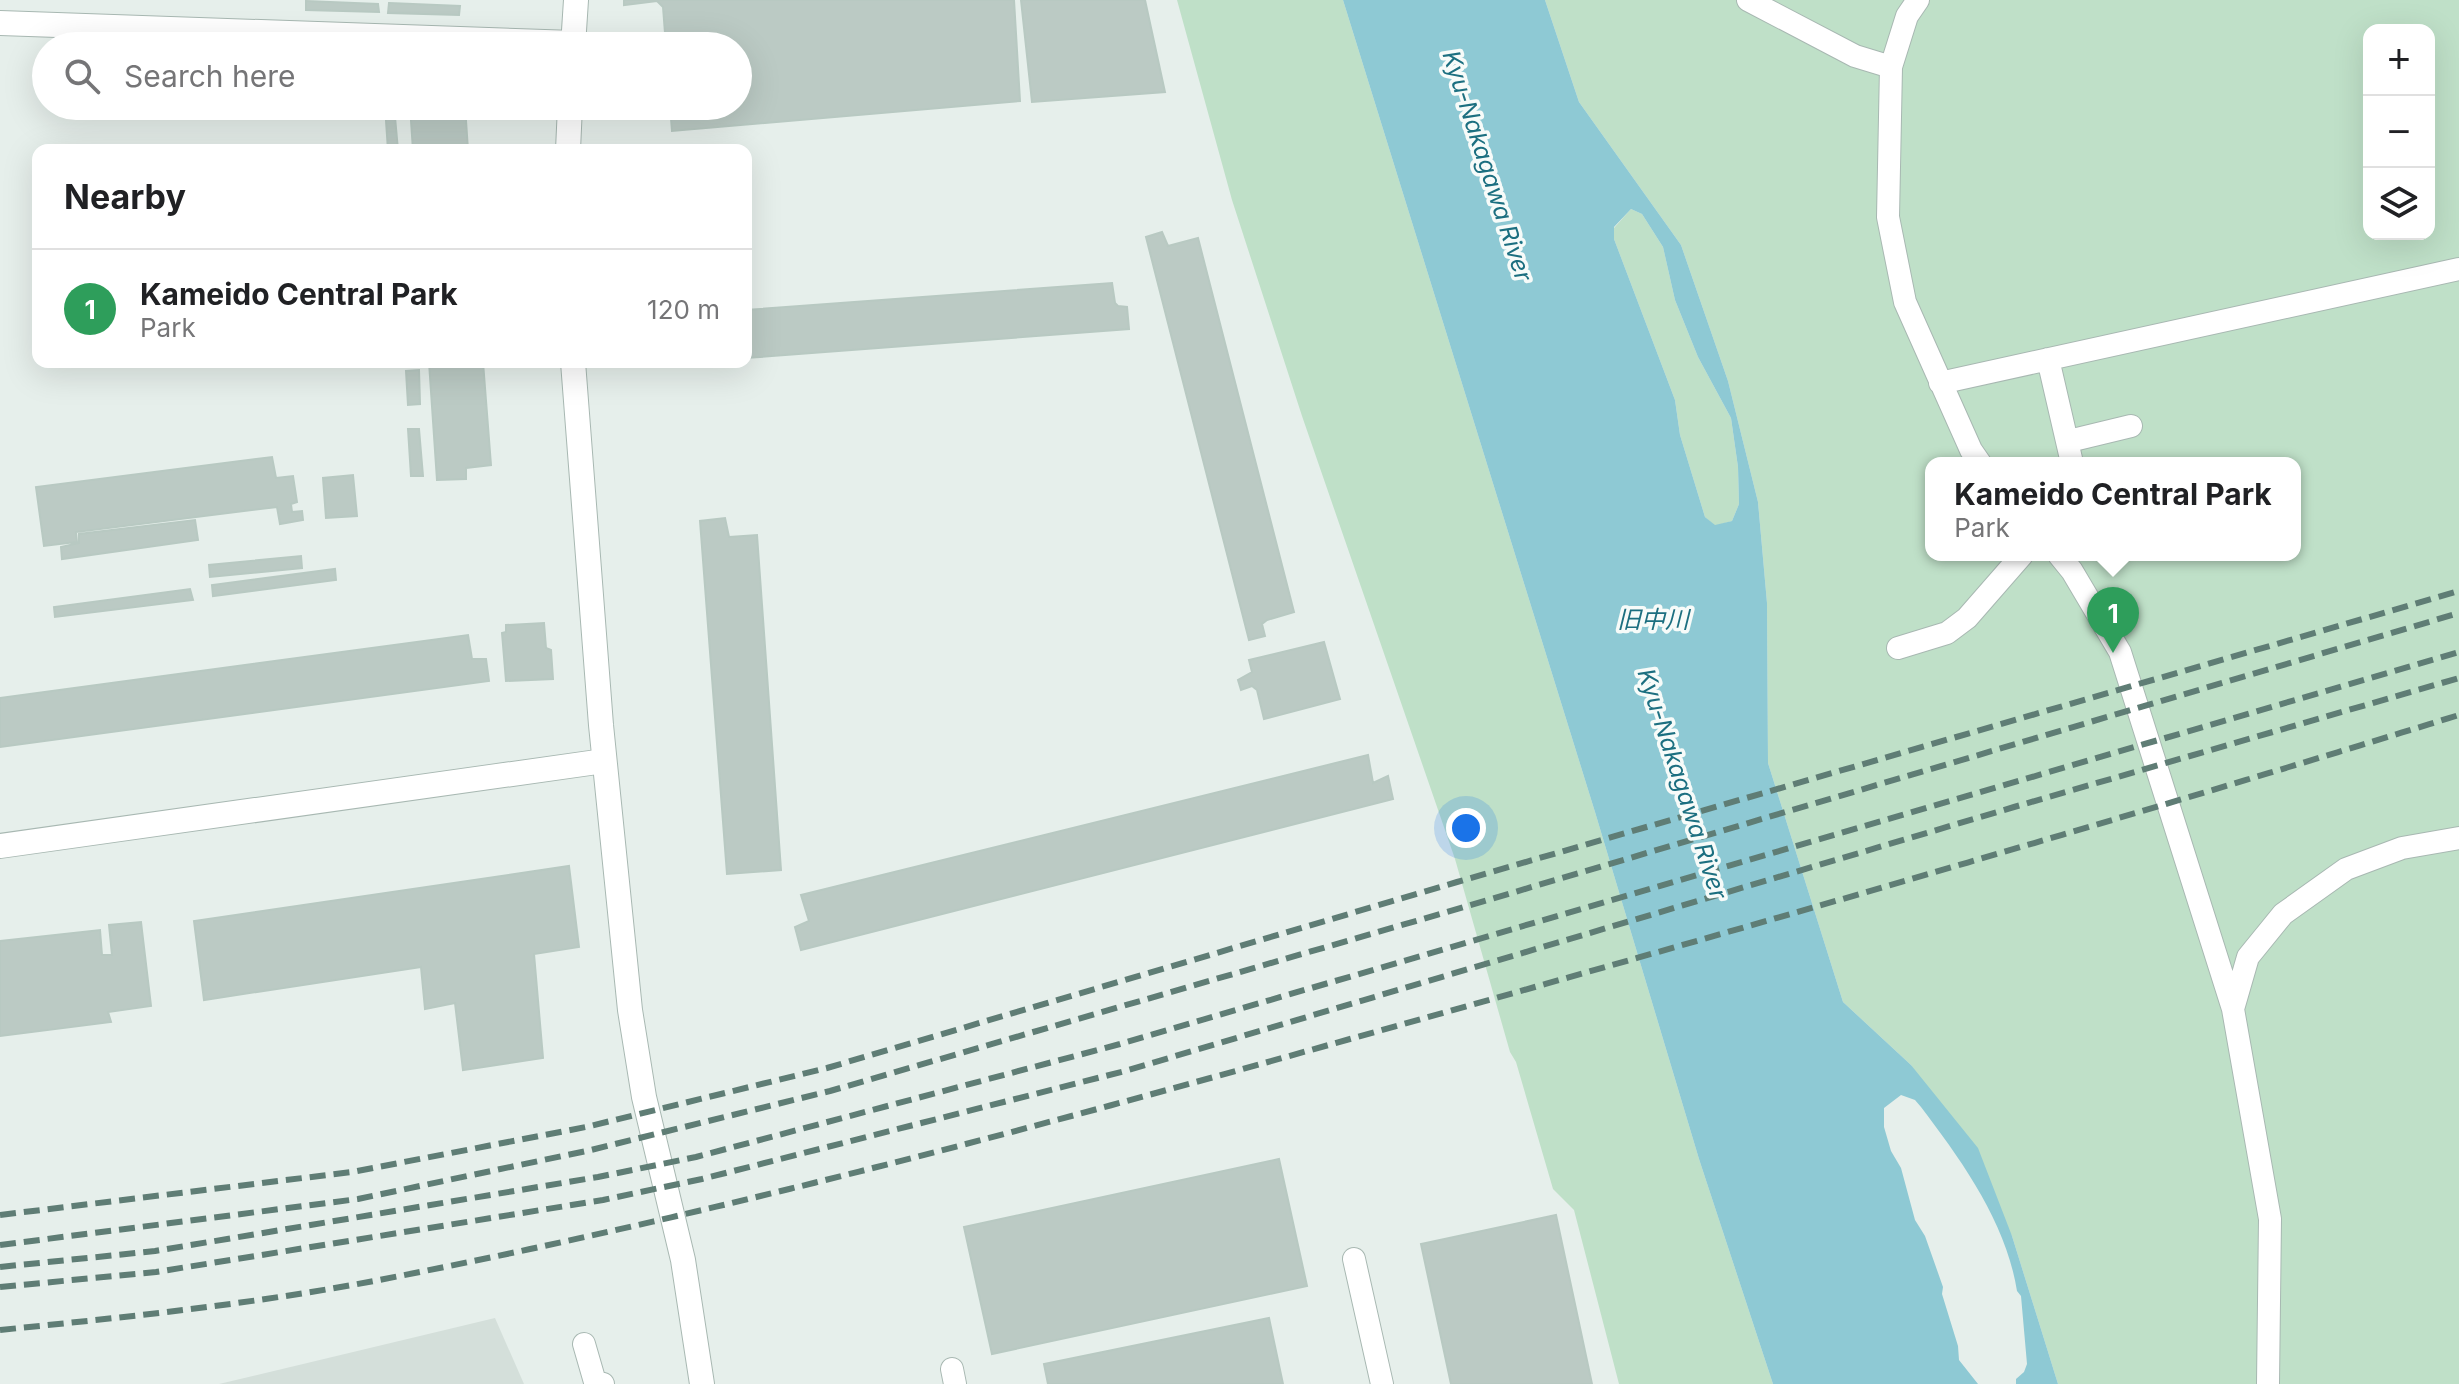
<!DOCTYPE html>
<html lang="en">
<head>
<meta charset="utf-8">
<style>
	body { margin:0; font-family:Inter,"Noto Sans JP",sans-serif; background:#f6f6f6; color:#202124 }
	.controls { position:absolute; right:24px; top:24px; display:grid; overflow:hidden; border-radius:16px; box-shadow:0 8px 32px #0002 }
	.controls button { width:72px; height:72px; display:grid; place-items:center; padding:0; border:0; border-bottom:2px solid #e0e0e0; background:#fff; color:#202124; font:40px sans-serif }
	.you { position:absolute; left:1466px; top:828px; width:28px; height:28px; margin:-20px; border:6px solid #fff; border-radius:50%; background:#1a73e8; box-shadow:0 0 0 12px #1a73e833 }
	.badge { display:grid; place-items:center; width:52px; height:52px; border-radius:50%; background:#0b8043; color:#fff; font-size:26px; font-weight:700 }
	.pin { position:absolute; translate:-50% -66px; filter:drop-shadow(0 2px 4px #0008) }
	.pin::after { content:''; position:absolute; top:42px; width:28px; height:24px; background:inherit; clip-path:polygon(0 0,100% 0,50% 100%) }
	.popup { position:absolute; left:1925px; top:457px; width:376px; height:104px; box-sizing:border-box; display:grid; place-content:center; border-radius:16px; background:#fff; filter:drop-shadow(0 2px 6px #0005); font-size:26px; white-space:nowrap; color:#757577 }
	.popup b { font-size:30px; color:#202124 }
	.popup::after { content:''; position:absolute; left:50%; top:100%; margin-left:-16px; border:16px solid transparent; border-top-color:#fff }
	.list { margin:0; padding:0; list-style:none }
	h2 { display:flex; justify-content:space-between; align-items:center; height:104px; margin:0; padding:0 32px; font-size:34px }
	h2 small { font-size:26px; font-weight:400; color:#757577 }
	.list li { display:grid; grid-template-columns:52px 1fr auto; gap:24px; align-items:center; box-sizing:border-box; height:120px; padding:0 32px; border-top:2px solid #e0e0e0 }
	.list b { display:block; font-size:30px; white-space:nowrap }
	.list p { margin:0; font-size:26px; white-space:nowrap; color:#757577 }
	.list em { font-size:26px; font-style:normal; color:#757577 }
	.icon { flex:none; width:44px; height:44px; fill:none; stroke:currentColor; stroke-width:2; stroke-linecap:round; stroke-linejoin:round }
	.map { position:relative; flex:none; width:2459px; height:1384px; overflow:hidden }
	.search { position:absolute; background:#fff; box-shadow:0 8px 32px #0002; left:32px; top:32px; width:720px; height:88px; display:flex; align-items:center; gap:20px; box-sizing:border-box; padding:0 28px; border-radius:44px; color:#757577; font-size:30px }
	.panel { position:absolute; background:#fff; box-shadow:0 8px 32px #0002; left:32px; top:144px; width:720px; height:224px; border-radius:16px }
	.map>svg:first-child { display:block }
</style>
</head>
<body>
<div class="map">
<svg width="2459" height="1384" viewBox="0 0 2459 1384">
	<rect width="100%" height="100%" fill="#e6efeb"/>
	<path fill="#d4dfda" d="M495,1318L524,1384H219Z"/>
	<path fill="#bfe0c8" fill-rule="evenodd" d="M1177,0H1343L1595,812L1699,1159L1773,1384H1619L1574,1210L1553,1189L1516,1062L1510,1052L1455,859L1302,416L1232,200Z
		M1545,0H2459V1384H2058L2012,1236L1911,1065L1843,1002L1768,763L1767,603L1758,502L1728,381L1681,245L1579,102ZM2369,30H2429V234H2369ZM1931,463H2295V555H1931Z
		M1631,209L1642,214L1663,247L1675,300L1698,357L1731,418L1738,467L1739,504L1732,521L1715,526L1705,517L1680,435L1675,400L1614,239V228Z"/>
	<path fill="#8ec9d4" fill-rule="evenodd" d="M1343,0H1545L1579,102L1681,245L1728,381L1758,502L1767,603L1768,763L1843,1002L1911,1065L1978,1148L2012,1236L2058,1384H2016V1379L2024,1372L2027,1364L2021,1296L2017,1291C2006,1222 1962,1161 1921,1107L1915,1100L1901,1095L1884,1108V1127L1891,1151L1901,1168L1915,1220L1925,1236L1943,1287L1942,1294L1958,1346L1959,1360L1978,1384H1773L1699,1159L1595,812ZM1631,209L1642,214L1663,247L1675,300L1698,357L1731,418L1738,467L1739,504L1732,521L1715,525L1705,517L1680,435L1675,400L1614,239V227Z"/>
	<path fill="#bbcac4" stroke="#b8c9c2" stroke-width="2" d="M624,0H1014L1020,101L672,131L670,106H738V46H666L663,7L657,1L624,5Z
		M1021,0H1145L1165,92L1032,102Z
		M306,1L378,4L379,12L306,10Z
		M389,3L460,6L459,15L388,13Z
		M385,106H394L398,150H388Z
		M410,106H465L468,150H413Z
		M1162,232L1168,246L1198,238L1294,612L1267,620L1262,624L1265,636L1249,640L1146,237Z
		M1112,283L1115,303L1118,306L1127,307L1129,329L746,358V310Z
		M429,362H483L491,465L466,468V479L437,480Z
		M419,370L420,404L408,405L406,371Z
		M408,429H419L423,476H411Z
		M272,457L276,478L293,476L297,502L291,504L292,512L302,511L303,520L280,524L277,507L76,532L77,542L44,546L36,487Z
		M353,475L357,516L326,518L323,478Z
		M725,518L729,537L757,535L781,870L727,874L700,521Z
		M195,520L198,540L62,559L61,547L79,543V534Z
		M301,556L302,568L210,577L209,565Z
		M335,569L336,580L213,596L212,585Z
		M190,589L193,600L55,617L54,607Z
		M544,623L546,648L551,650L553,679L506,681L502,633L506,632V625Z
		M468,635L472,659H486L489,681L0,747V698Z
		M1324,642L1340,699L1264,719L1257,690L1252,686L1241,690L1238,680L1252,672L1249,660Z
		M1368,755L1373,783L1388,776L1393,799L801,950L795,927L809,921L801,895Z
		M569,866L579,947L534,954L543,1058L463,1070L455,1003L425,1009L421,967L204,1000L194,921Z
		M141,922L151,1006L108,1012L111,1022L0,1036V941L100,930L102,955H112L109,925Z
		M1279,1159L1307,1286L992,1354L964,1227Z
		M1556,1215L1592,1384H1451L1421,1244Z
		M1269,1318L1283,1384H1048L1044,1364Z"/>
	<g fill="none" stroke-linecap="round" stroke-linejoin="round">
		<g stroke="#a8b8b2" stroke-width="24">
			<path id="service" d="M1748,0L1855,56L1891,67
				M1918,0L1907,16L1891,67L1888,217L1905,302L1971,450L1980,463
				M2048,359L2072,463
				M1940,383L2459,269
				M2069,441L2131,426
				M2059,555L2072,571L2120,652L2233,1009
				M1898,648L1947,633L1967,618L2022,555
				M1354,1259L1382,1384
				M584,1344L595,1382L603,1384
				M952,1369L955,1384
				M2268,1384L2270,1219L2233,1009L2248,957L2283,914L2346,869L2402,848L2459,838"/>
		</g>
		<g stroke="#a8b8b2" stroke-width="26">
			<path id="minor" d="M0,23L574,43
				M0,846L604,761"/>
		</g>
		<g stroke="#a8b8b2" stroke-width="26">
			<path id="tertiary" d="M573,46L576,0
				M568,150L570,106
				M573,362L601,725L630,1010L644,1097L683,1260L702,1384"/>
		</g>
		<use href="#service" stroke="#fff" stroke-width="22"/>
		<use href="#minor" stroke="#fff" stroke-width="24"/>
		<use href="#tertiary" stroke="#fff" stroke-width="24"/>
		<path stroke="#5f7d75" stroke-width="6" stroke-dasharray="16 8" stroke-linecap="butt" d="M0,1215L352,1172L586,1127L827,1068L1457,882L2459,591
			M0,1245L358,1199L591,1150L830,1091L1464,907L2459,613
			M0,1267L155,1251L598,1177L696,1157L1120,1044L2459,652
			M0,1287L156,1272L603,1200L702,1179L1125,1071L2014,807L2459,678
			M0,1330C127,1317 254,1304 379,1280C709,1216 1034,1128 1357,1037C1725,934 2093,828 2459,715"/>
	</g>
	<g text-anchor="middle" stroke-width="7" stroke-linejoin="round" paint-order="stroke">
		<g font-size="24" font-style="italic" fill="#1c6f80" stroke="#f7fbf9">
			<text transform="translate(1487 166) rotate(72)" y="8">Kyu-Nakagawa River</text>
			<text x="1653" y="628">旧中川</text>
			<text transform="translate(1682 784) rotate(72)" y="8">Kyu-Nakagawa River</text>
		</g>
	</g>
</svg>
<div class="controls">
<button>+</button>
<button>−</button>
<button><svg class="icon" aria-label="layers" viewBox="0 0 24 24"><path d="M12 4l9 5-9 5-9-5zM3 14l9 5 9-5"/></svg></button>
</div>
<div class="you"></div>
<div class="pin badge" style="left:2113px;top:653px;background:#2e9e5b">1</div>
<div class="popup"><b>Kameido Central Park</b>Park</div>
<div class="search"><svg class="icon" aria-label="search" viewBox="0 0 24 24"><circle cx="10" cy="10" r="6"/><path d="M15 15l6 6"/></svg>Search here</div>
<section class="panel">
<h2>Nearby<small></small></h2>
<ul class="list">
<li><span class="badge" style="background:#2e9e5b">1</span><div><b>Kameido Central Park</b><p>Park</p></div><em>120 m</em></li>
</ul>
</section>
</div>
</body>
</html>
